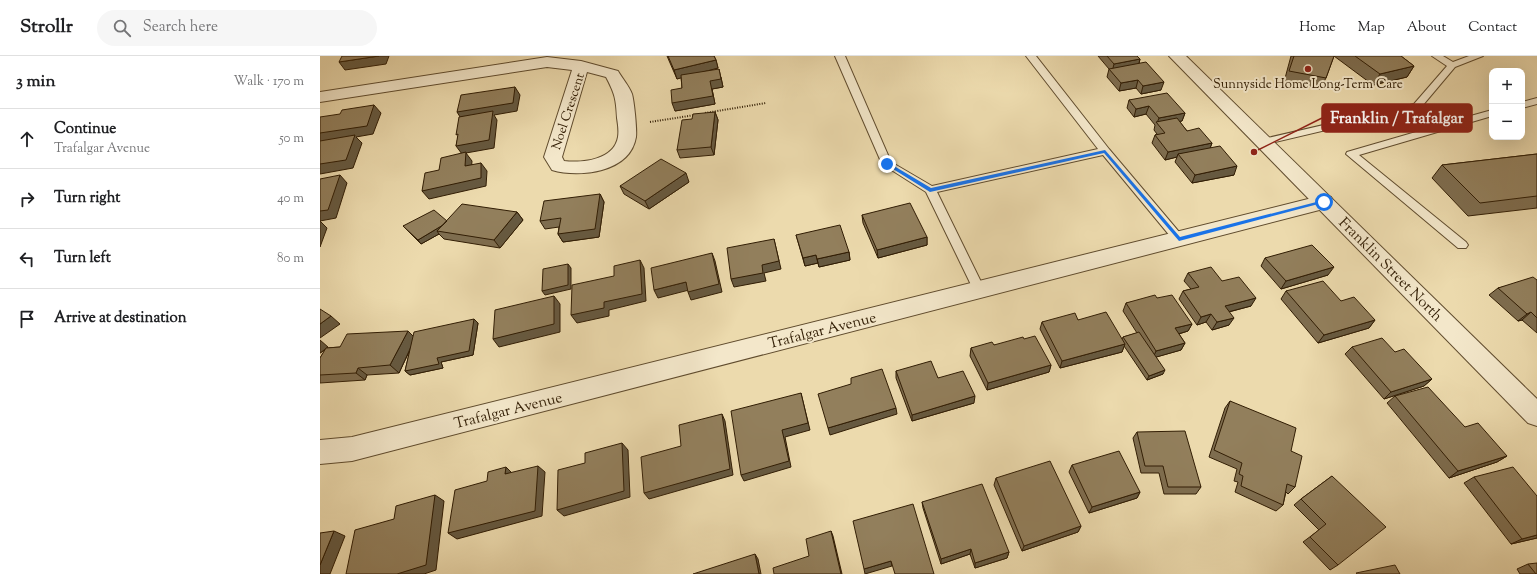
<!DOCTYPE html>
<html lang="en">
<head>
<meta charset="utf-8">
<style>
	body { margin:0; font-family:"Sorts Mill Goudy",serif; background:#f6f6f6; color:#202124 }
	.controls { position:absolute; right:12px; top:12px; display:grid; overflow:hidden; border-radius:8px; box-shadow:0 4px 16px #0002 }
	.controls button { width:36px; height:36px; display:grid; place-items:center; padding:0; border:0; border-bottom:1px solid #e0e0e0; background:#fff; color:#202124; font:20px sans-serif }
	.stop { position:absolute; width:12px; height:12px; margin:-9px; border:3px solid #1a73e8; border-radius:50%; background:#fff }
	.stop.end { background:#1a73e8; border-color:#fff; box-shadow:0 1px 4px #0008 }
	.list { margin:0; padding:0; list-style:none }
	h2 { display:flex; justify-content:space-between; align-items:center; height:52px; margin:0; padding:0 16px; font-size:17px }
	h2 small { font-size:13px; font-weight:400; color:#757577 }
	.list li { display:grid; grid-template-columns:26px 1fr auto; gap:12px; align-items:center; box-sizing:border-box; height:60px; padding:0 16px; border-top:1px solid #e0e0e0 }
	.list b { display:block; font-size:15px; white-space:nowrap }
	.list p { margin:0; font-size:13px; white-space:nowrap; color:#757577 }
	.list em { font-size:13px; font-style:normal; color:#757577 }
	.icon { flex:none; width:22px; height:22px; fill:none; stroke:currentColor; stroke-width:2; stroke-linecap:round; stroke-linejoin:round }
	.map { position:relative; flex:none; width:1217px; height:518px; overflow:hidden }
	header { display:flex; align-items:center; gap:24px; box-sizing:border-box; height:56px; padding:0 20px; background:#fff; border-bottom:1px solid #e0e0e0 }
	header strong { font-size:19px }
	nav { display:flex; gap:22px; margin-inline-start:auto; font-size:14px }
	.search { width:280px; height:36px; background:#f6f6f6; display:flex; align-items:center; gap:10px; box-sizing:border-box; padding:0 14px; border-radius:22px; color:#757577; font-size:15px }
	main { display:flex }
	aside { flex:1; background:#fff }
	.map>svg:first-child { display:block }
</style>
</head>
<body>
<header>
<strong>Strollr</strong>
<div class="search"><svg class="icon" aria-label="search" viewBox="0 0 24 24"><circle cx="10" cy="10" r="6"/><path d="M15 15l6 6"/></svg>Search here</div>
<nav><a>Home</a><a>Map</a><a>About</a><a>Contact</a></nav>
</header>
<main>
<aside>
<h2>3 min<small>Walk · 170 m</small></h2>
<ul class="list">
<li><svg class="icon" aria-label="ahead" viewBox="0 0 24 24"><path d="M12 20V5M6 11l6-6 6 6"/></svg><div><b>Continue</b><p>Trafalgar Avenue</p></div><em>50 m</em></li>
<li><svg class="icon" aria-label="right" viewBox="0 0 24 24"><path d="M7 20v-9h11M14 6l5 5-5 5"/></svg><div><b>Turn right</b></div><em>40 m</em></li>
<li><svg class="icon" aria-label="left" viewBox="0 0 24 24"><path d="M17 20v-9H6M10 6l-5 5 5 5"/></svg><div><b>Turn left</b></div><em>80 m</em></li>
<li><svg class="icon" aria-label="arrive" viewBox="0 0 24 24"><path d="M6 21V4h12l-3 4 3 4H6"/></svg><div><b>Arrive at destination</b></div></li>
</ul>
</aside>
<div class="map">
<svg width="1217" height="518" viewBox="0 0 1217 518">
	<rect width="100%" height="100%" fill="#ecdaad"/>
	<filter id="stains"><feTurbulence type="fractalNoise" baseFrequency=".005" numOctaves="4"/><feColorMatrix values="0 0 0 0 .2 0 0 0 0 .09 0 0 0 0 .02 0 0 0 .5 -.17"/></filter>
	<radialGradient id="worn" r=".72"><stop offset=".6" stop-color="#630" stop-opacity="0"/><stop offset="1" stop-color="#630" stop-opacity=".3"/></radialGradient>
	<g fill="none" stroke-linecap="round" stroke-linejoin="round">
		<g stroke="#604c2e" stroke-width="2">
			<path id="service" d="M515,0H525L571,106L612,130L778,93L706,0H716L789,93L865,183L863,186H855L783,99L617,136L665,234L663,237L659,239L655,237L606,136L562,108Z
				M1112,0H1123L1133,6L1149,0H1163L1135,11L1103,49L1129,66L1172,54V60L1039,99L1146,186L1148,189L1146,192H1138L1026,98L1027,96L1120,69L1095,53L943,89L938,86L943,83L1094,48L1127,10Z
				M1217,42V48L1202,52V46Z"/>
		</g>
		<g stroke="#604c2e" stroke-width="2">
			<path id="minor" d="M227,1L261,5L298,15C302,22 309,30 312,38C314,45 317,73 316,81C310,117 259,122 232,114L224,101L252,14L227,11L0,46V36ZM267,16L286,21C295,38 296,43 297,62C298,68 299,75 298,81C294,104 263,107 244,105L242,101Z
				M1004,139L1011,141L1014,146L1011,151L32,405L0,408V384L32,381Z"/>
		</g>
		<g stroke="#604c2e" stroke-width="2">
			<path id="tertiary" d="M849,0H866L1217,343V370L1208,367Z"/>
		</g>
		<path stroke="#311d04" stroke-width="2" stroke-dasharray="1 1.5" stroke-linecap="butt" d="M385,57L446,47
			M330,66L375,59"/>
		<use href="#service" fill="#f3e7ca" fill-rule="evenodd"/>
		<use href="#minor" fill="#f3e7ca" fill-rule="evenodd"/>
		<use href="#tertiary" fill="#f3e7ca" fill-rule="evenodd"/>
	</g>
	<path fill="#7e6d4f" stroke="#311d04" d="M347,0H394L396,4L398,12L390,14L401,21L403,31L392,33L395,48L355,55L362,32L361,21L357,23Z
		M778,0H817L820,3L819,8L841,34L821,38L816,32L799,35L787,21L789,13Z
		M971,0H1081L1094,10L1087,21L1053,29L1014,0L1006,22L1000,33L964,26Z
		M809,44L865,57L862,65H859L867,75L892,87L890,92L914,119L872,127L855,106L857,101L845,104L832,87L835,79L837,78L834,74L835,69L826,58L814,61L807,52Z
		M395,56L398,64L394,99L360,102L357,94L372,63Z
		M1217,98V152L1148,160L1112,122L1122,109Z
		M369,126L329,153L304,138L300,130Z
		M280,138L284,146L279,181L243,186L238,178L239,171L225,173L220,165Z
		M197,156L203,164L180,192L124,183L119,178L101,188L83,170Z
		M542,159L607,181V189L558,202L543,167Z
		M476,179L529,196L530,204L499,211L498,207L485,210Z
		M945,202L1008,219L961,233L941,210Z
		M868,217L902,225L931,250L909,256V269L892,274L886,266L877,269L859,243L863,235L871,233L864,225Z
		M1217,224V277L1202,264L1198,265L1169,239L1178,232Z
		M966,235L1021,245L1055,264L1049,272L998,287L961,243Z
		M837,242L872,268L868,275L859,278L865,287L861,294L836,301L843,318L827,324L804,290L802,296L740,312L720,273L722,266L758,264L802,283L803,281L817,277L803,255L806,247Z
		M158,267L153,299L121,306L123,312L90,319L85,315L90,294L79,317L47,319L45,324L0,327V302L5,294L0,297L8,291L7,292L20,291L93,280Z
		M674,289L731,309L729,316L667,334L650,300L651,292Z
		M1032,291L1075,296L1112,323L1104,330L1064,343L1025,298Z
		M576,315L618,322L654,347L592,365L576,322Z
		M1075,340L1145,371L1187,400L1177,406L1129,422L1067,347Z
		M910,345L971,395L975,431L968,438L966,436L963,449L956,455L915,436L918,426L914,425L917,413L889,401L905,352Z
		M817,376L881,431L876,438H844L839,417H821L813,382Z
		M752,409L820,436L817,442L769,457L749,416Z
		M1012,420L1018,509L1010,514L983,486L999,474L974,449L981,443Z
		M1154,421L1217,440V482L1191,488L1144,427Z
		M676,422L761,470L758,476L702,495L674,429Z
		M602,446L689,496L687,502L655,512L650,498L621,508L603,452Z
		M1208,508L1217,518H1200L1197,513Z"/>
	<path fill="#665940" stroke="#311d04" d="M59,0H69L66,8L25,14L19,6Z
		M820,3L818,11L792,16L794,8Z
		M396,4L398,12L357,23L354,14Z
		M1094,10L1087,21L1053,29L1060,18Z
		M399,13L403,31L392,33L395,48L355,55L352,47L390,25Z
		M818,24L816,32L799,35L801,27Z
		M844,26L841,34L821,38L823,30Z
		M195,31L200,39L197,55L174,59L177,64L174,92L146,97L152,105L151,118L145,110L142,98L136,90L142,64L137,56Z
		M54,49L61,57L53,78L36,81L42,87L33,112L0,118V77Z
		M829,50L826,58L814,61L816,53Z
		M395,56L398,64L394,99L391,91Z
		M865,57L862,65L839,69L837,67L839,62Z
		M892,87L889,95L858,98L857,101L845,104L848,96Z
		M161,107L167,115L166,130L109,143L102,135Z
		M917,110L914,119L872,127L875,119Z
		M366,117L369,126L329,153L325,145Z
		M20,119L27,127L16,162L0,165L7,172L0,191V155Z
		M280,138L284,146L279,181L243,186L238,178Z
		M197,156L203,164L180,192L174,184Z
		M128,166L117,175L119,178L101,188L98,184Z
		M607,181V189L558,202L557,194Z
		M454,183L461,213L444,217L446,225L414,231L411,223L442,209Z
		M529,196L530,204L499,211L497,203Z
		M392,197L395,205L402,236L371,244L368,236Z
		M496,199L498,207L485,210L483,202Z
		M320,204L324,212L326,245L289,254V260L257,267L251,259L284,246Z
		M248,208L251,212V233L225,239L222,235Z
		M1014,211L1008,219L961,233L966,225Z
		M366,226L369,234L338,242L334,234Z
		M234,240L240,248V276L179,291L173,283Z
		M936,242L931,250L900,258L905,250Z
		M1211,256L1202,264L1198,265L1207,258Z
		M891,258L886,266L877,269L881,261Z
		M11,260L20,268L0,282V268Z
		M914,262L909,269L892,274L897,266Z
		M154,263L158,267L153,299L121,306L123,312L90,319L85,315L117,302Z
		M1055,264L1049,272L998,287L1004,279Z
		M872,268L868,275L851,280L855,272Z
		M88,275L95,282L79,317L70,309Z
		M0,284L8,291L0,297Z
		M865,287L861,294L833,302L836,295Z
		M805,288L802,296L740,312L742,305Z
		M731,309L729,316L667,334L668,327Z
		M38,312L47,319L45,324L36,317Z
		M845,314L843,318L827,324L829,320Z
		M1112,323L1104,330L1064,343L1071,336Z
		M481,337L490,374L465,381L471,411L424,425L421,419L462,374Z
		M655,340L654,347L592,365V359Z
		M576,352L577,358L510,379L508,372Z
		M402,358L405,365L413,419L329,443L324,437Z
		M302,387L308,394L310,441L244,460L237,454Z
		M1187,400L1177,406L1129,422L1138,415Z
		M218,410L225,416L222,460L137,483L128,477Z
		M186,411L193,418H185Z
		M820,436L817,442L769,457L772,451Z
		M115,439L124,445L116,514L104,518H77Z
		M761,470L758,476L702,495L704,490Z
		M14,475L25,480L10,518H0V509Z
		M511,475L513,480L522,518H521Z
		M1217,479V482L1191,488L1202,483Z
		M651,493L650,498L621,508V503Z
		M689,496L687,502L655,512V507Z
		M435,498L438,503L441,518H439Z
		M571,505L572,510L545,518L544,513Z"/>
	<path fill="#927f5c" stroke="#311d04" d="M22,0H59L19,6Z
		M348,0H394L396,4L354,14Z
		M787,0H817L820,3L794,8Z
		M974,0H1014L1006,22L969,15Z
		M1035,0H1081L1094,10L1060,18Z
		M826,6L844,26L823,30L818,24L801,27L789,13Z
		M399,13L401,23L390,25L393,40L352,47L351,34L362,32L361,19Z
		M195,31L193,47L137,56L141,39Z
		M847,37L865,57L839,62L829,50L816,53L809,44Z
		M54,49L47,70L0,77V61L20,58L22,54Z
		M173,55L169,84L136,90L138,78L136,79L139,61Z
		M395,56L391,91L357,94L362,64L372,63L373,58Z
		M857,62L867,75L879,72L892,87L848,96L835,79L845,77L836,66Z
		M35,79L26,104L0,108V85Z
		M900,90L917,110L875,119L858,98Z
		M146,96L145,110L161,107V122L102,135L105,117L119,114L121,102Z
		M1217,98V140L1160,147L1122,109Z
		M341,103L366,117L325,145L300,130Z
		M20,119L8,154L0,155V123Z
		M280,138L275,173L238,178L241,162L220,165L224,145Z
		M590,147L607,181L557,194L542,159Z
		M142,148L197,156L174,184L117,175Z
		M114,154L127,165L123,169L98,184L83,170Z
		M520,169L529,196L497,203L496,199L483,202L476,179Z
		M454,183L459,205L442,209L443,217L411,223L407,192Z
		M992,189L1014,211L966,225L945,202Z
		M392,197L399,228L368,236L366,226L334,234L331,212Z
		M320,204L322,238L284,246V252L251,259L252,229L294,220V210Z
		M248,208V229L222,235L223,213Z
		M891,211L902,225L919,221L936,242L905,250L914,262L897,266L891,258L881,261L863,235L879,231L868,217Z
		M1213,221L1217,224V262L1211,256L1207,258L1178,232Z
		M1003,225L1021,245L1034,241L1055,264L1004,279L966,235Z
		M835,239L837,242L852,239L872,268L855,272L865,287L836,295L806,247Z
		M234,240V268L173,283L175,254Z
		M0,253L11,260L0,268Z
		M786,256L805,288L742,305L722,266L755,257L758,264Z
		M154,263L149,295L117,302L119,308L85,315L94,276Z
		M88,275L70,309L38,312L36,317L0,319V302L6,292L20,291L27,278Z
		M819,276L845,314L829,320L803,281Z
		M715,280L731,309L668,327L651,292L672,286L674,289L703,281L704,283Z
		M1062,282L1075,296L1084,293L1112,323L1071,336L1032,291Z
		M611,305L618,322L643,315L655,340L592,359L576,315Z
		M562,313L576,352L508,372L498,338L531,328V322Z
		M1108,331L1145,371L1158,367L1187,400L1138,415L1075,340Z
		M481,337L488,367L462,374L469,405L421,419L411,355Z
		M910,345L976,372L971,395L982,400L975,431L967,428L963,449L921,430L923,420L919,418L922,407L894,394Z
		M402,358L410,413L324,437L321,401L361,390L359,369Z
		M865,375L881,431H848L843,410H825L817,376Z
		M302,387L304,435L237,454L238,414L265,407V397Z
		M799,395L820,436L772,451L752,409Z
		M730,405L761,470L704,490L676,422Z
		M218,410L215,455L128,477L135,434L167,425L168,416L186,411L185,418Z
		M1193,411L1217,440V479L1202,483L1154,421Z
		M1012,420L1066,471L1018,509L990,481L1006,468L981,443Z
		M662,428L689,496L655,507L651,493L621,503L602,446Z
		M115,439L106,509L77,518H26L35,474L74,463L76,450Z
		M593,448L614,518H575L571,505L544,513L533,465Z
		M14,475L0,509V477Z
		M511,475L521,518H454L453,512L489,500L486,483Z
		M435,498L439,518H373Z
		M1217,507V518H1216L1208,508Z
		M1075,509L1080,518H1037L1036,517Z"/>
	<path fill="#1a73e8" d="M785,94L860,181L1004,144L1006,146L859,185L784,97L610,136L565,108L569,107L611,132Z"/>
	<circle fill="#8f2418" stroke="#f3e7ca" stroke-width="1.5" cx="988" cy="13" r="4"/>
	<g text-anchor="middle" stroke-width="4" stroke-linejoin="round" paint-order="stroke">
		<g font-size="13" fill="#311d04" stroke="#f3e7ca">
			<text x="988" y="32">Sunnyside Home Long-Term Care</text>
		</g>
		<g font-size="13" fill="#311d04" stroke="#f3e7ca">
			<text transform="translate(247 55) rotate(-72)" y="5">Noel Crescent</text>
		</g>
		<g font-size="15" fill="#311d04" stroke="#f3e7ca">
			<text transform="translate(1071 213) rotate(45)" y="5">Franklin Street North</text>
			<text transform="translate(502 274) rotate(-14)" y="5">Trafalgar Avenue</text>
			<text transform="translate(188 354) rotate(-14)" y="5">Trafalgar Avenue</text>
		</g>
	</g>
	<path fill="none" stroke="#8f2418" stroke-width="1.5" d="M934 96L1002 62"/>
	<circle fill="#8f2418" stroke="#f3e7ca" stroke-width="1.5" cx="934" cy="96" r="4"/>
	<rect fill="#8f2418" stroke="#8f2418" stroke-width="1.5" x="1002" y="48" width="150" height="28" rx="4"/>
	<g font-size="16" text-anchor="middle" font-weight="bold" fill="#fff">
		<text x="1077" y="67">Franklin / Trafalgar</text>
	</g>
	<rect width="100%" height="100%" filter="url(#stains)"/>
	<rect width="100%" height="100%" fill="url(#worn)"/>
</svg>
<div class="controls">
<button>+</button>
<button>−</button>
</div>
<div class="stop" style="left:1004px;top:146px"></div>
<div class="stop end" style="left:567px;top:108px"></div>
</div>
</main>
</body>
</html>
